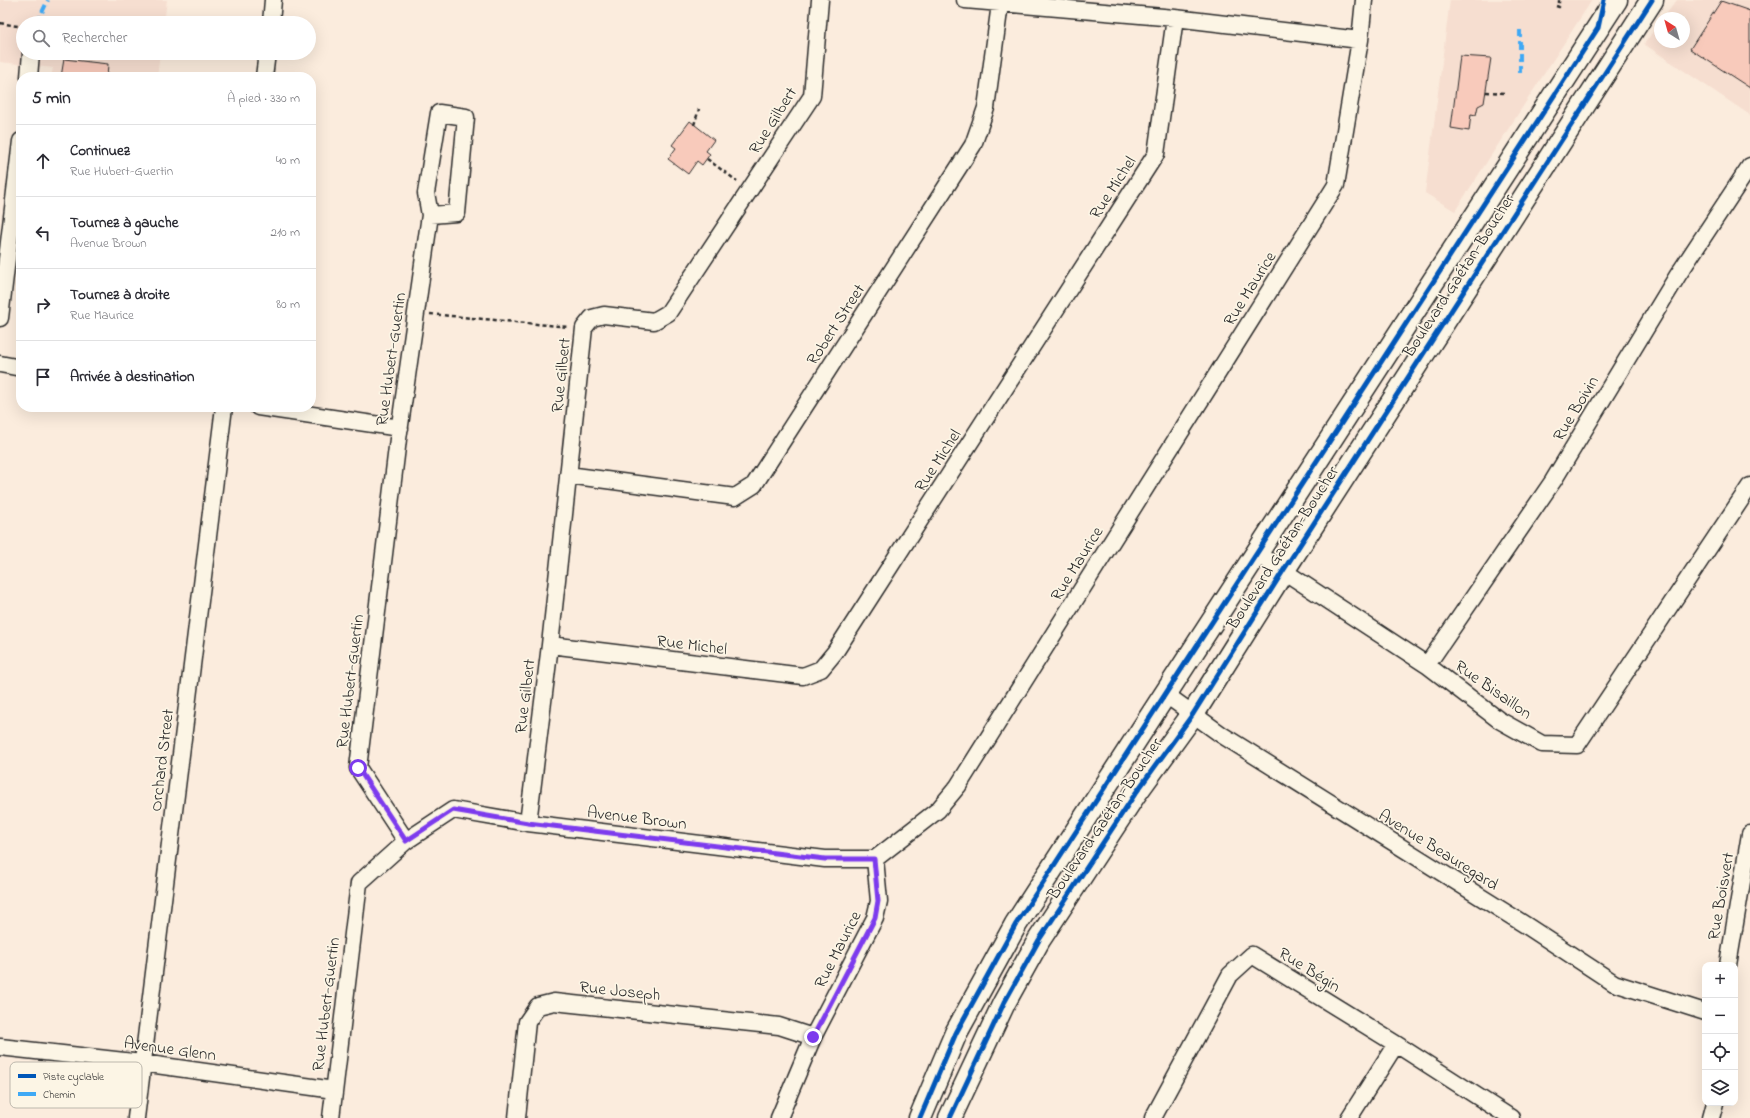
<!DOCTYPE html>
<html lang="fr">
<head>
<meta charset="utf-8">
<style>
	body { margin:0; font-family:"Indie Flower",sans-serif; background:#f7f7f7; color:#2b2b33 }
	.controls { position:absolute; right:12px; bottom:12px; display:grid; overflow:hidden; border-radius:8px; box-shadow:0 4px 16px #0002 }
	.controls button { width:36px; height:36px; display:grid; place-items:center; padding:0; border:0; border-bottom:1px solid #e1e1e2; background:#fff; color:#2b2b33; font:20px sans-serif }
	.compass { position:absolute; left:1654px; top:12px; width:36px; height:36px; border-radius:50%; background:#fff; box-shadow:0 4px 16px #0002; rotate:323deg }
	.stop { position:absolute; width:12px; height:12px; margin:-9px; border:3px solid #7c3aed; border-radius:50%; background:#fff }
	.stop.end { background:#7c3aed; border-color:#fff; box-shadow:0 1px 4px #0008 }
	.list { margin:0; padding:0; list-style:none }
	h2 { display:flex; justify-content:space-between; align-items:center; height:52px; margin:0; padding:0 16px; font-size:17px }
	h2 small { font-size:13px; font-weight:400; color:#7c7c81 }
	.list li { display:grid; grid-template-columns:26px 1fr auto; gap:12px; align-items:center; box-sizing:border-box; height:72px; padding:0 16px; border-top:1px solid #e1e1e2 }
	.list b { display:block; font-size:15px; white-space:nowrap }
	.list p { margin:0; font-size:13px; white-space:nowrap; color:#7c7c81 }
	.list em { font-size:13px; font-style:normal; color:#7c7c81 }
	.icon { flex:none; width:22px; height:22px; fill:none; stroke:currentColor; stroke-width:2; stroke-linecap:round; stroke-linejoin:round }
	.map { position:relative; flex:none; width:1750px; height:1118px; overflow:hidden }
	.search { position:absolute; background:#fff; box-shadow:0 4px 16px #0002; left:16px; top:16px; width:300px; height:44px; display:flex; align-items:center; gap:10px; box-sizing:border-box; padding:0 14px; border-radius:22px; color:#7c7c81; font-size:15px }
	.panel { position:absolute; background:#fff; box-shadow:0 4px 16px #0002; left:16px; top:72px; width:300px; height:340px; border-radius:16px }
	.map>svg:first-child { display:block }
</style>
</head>
<body>
<div class="map">
<svg width="1750" height="1118" viewBox="0 0 1750 1118">
	<rect width="100%" height="100%" fill="#fbecdd"/>
	<filter id="ink" filterUnits="userSpaceOnUse"><feTurbulence type="fractalNoise" baseFrequency=".025" numOctaves="2"/><feDisplacementMap in="SourceGraphic" scale="8" xChannelSelector="R" yChannelSelector="G"/><feConvolveMatrix kernelMatrix="1 2 1 2 8 2 1 2 1" color-interpolation-filters="sRGB"/></filter>
	<g filter="url(#ink)">
		<path fill="#f6ded0" d="M0,0H167L164,23H23V53H160L157,77H51L53,68L0,62Z
			M1450,0H1592L1455,211L1425,193Z
			M1677,0H1750V115L1644,44L1660,22V42H1684V18H1663Z"/>
		<path fill="#f8cabb" stroke="#2b2b2b" d="M1721,1L1750,11V88L1690,49Z
			M1460,56L1491,58L1484,103L1478,106L1476,115L1471,114L1469,131L1451,128Z
			M64,59L108,64L107,77H61Z
			M690,121L714,140L706,151L710,154L702,165L697,161L688,174L668,159L676,148L672,145Z"/>
		<g fill="none" stroke-linecap="round" stroke-linejoin="round">
			<g stroke="#2b2b2b" stroke-width="19">
				<path id="street" d="M965,0L1175,18L1360,40
					M271,23L273,0
					M29,77L31,53
					M264,77L267,53
					M0,318L21,141
					M0,364L21,368
					M258,407L400,428
					M568,475L735,497L754,485L973,145L986,108L1000,4
					M1256,553L1427,665L1499,720L1542,744L1577,745L1750,486
					M550,645L803,676L821,669L835,652L1156,154L1175,18
					M1427,665L1553,481L1678,275L1750,166
					M1165,694L1222,735L1527,926L1614,983L1705,1012
					M528,823L550,645L584,328L592,318L604,315L654,321L668,313L812,96L820,0
					M406,841L358,768L398,439L430,215L426,193L439,113L466,117L457,213L430,215
					M875,859L938,810L958,786L1336,185L1360,40L1364,0
					M1728,965L1750,834
					M0,1047L142,1063L334,1090
					M136,1118L224,407
					M331,1118L359,883L406,841L453,810L528,823L825,859H875
					M517,1118L527,1022L538,1006L554,1002L779,1026L813,1037
					M779,1118L813,1037L875,918L879,901L875,859
					M1153,1118L1230,975L1252,955L1396,1044L1511,1118
					M1349,1118L1396,1044
					M1711,1118L1715,1103"/>
			</g>
			<g stroke="#2b2b2b" stroke-width="25">
				<path id="secondary" d="M920,1118L956,1033L1016,924L1616,0
					M950,1118L1004,1003L1039,940L1135,794L1193,714L1283,571L1652,0"/>
			</g>
			<path stroke="#2b2b2b" stroke-width="2.5" stroke-dasharray="4 3" stroke-linecap="butt" d="M1556,6L1559,7V0
				M0,23L23,27
				M1486,92L1506,93
				M694,125L699,109
				M707,159L737,181
				M430,314L569,327"/>
			<use href="#street" stroke="#fcf5e5" stroke-width="16"/>
			<use href="#secondary" stroke="#fcf5e5" stroke-width="22"/>
			<path stroke="#3fa9f5" stroke-width="4" stroke-dasharray="8 4" stroke-linecap="butt" d="M37,23L48,0
				M1520,73V30"/>
			<g stroke="#fcf5e5" stroke-width="8">
				<path id="cycleway" d="M920,1118L956,1033L1016,924L1598,28L1604,0
					M950,1118L1004,1003L1039,940L1135,794L1193,714L1283,571L1652,0"/>
			</g>
			<use href="#cycleway" stroke="#0057b8" stroke-width="5"/>
		</g>
	</g>
	<g fill="none" stroke-linecap="round" stroke-linejoin="round" filter="url(#ink)">
		<path stroke="#7c3aed" stroke-width="5" d="M358,768L406,841L453,810L528,823L825,859H874L878,901L875,918L813,1037"/>
	</g>
	<g text-anchor="middle" stroke-width="3.5" stroke-linejoin="round" paint-order="stroke">
		<g font-size="17" fill="#2b2b2b" stroke="#fcf5e5">
			<text transform="translate(772 120) rotate(-58)" y="6">Rue Gilbert</text>
			<text transform="translate(1112 187) rotate(-57)" y="6">Rue Michel</text>
			<text transform="translate(1458 275) rotate(-57)" y="6">Boulevard Gaétan-Boucher</text>
			<text transform="translate(1249 288) rotate(-58)" y="6">Rue Maurice</text>
			<text transform="translate(835 324) rotate(-57)" y="6">Robert Street</text>
			<text transform="translate(390 359) rotate(-82)" y="6">Rue Hubert-Guertin</text>
			<text transform="translate(560 375) rotate(-84)" y="6">Rue Gilbert</text>
			<text transform="translate(1575 408) rotate(-59)" y="6">Rue Boivin</text>
			<text transform="translate(937 460) rotate(-57)" y="6">Rue Michel</text>
			<text transform="translate(1282 547) rotate(-57)" y="6">Boulevard Gaétan-Boucher</text>
			<text transform="translate(1076 563) rotate(-58)" y="6">Rue Maurice</text>
			<text transform="translate(692 644) rotate(7)" y="6">Rue Michel</text>
			<text transform="translate(349 681) rotate(-83)" y="6">Rue Hubert-Guertin</text>
			<text transform="translate(1494 689) rotate(35)" y="6">Rue Bisaillon</text>
			<text transform="translate(524 696) rotate(-83)" y="6">Rue Gilbert</text>
			<text transform="translate(161 760) rotate(-83)" y="6">Orchard Street</text>
			<text transform="translate(637 817) rotate(7)" y="6">Avenue Brown</text>
			<text transform="translate(1104 818) rotate(-56)" y="6">Boulevard Gaétan-Boucher</text>
			<text transform="translate(1439 849) rotate(32)" y="6">Avenue Beauregard</text>
			<text transform="translate(1720 896) rotate(-80)" y="6">Rue Boisvert</text>
			<text transform="translate(837 949) rotate(-63)" y="6">Rue Maurice</text>
			<text transform="translate(1310 969) rotate(32)" y="6">Rue Bégin</text>
			<text transform="translate(620 990) rotate(6)" y="6">Rue Joseph</text>
			<text transform="translate(325 1004) rotate(-83)" y="6">Rue Hubert-Guertin</text>
			<text transform="translate(170 1048) rotate(8)" y="6">Avenue Glenn</text>
		</g>
	</g>
	<rect x="10" y="1062" width="132" height="46" rx="6" fill="#fcf5e5" stroke="#bdb8ad" stroke-width="1"/>
	<rect x="18" y="1074" width="18" height="4" fill="#0057b8"/>
	<rect x="18" y="1092" width="18" height="4" fill="#3fa9f5"/>
	<g font-size="11" fill="#2b2b2b">
		<text x="43" y="1080">Piste cyclable</text>
		<text x="43" y="1098">Chemin</text>
	</g>
</svg>
<div class="controls">
<button>+</button>
<button>−</button>
<button><svg class="icon" aria-label="locate" viewBox="0 0 24 24"><circle cx="12" cy="12" r="6"/><path d="M12 2v4M12 18v4M2 12h4M18 12h4"/></svg></button>
<button><svg class="icon" aria-label="layers" viewBox="0 0 24 24"><path d="M12 4l9 5-9 5-9-5zM3 14l9 5 9-5"/></svg></button>
</div>
<svg class="compass" viewBox="-18 -18 36 36"><path d="M0-13l5 13h-10z" fill="#e53935"/><path d="M0 13l5-13h-10z" fill="#7c7c81"/></svg>
<div class="stop" style="left:358px;top:768px"></div>
<div class="stop end" style="left:813px;top:1037px"></div>
<div class="search"><svg class="icon" aria-label="search" viewBox="0 0 24 24"><circle cx="10" cy="10" r="6"/><path d="M15 15l6 6"/></svg>Rechercher</div>
<section class="panel">
<h2>5 min<small>À pied · 330 m</small></h2>
<ul class="list">
<li><svg class="icon" aria-label="ahead" viewBox="0 0 24 24"><path d="M12 20V5M6 11l6-6 6 6"/></svg><div><b>Continuez</b><p>Rue Hubert-Guertin</p></div><em>40 m</em></li>
<li><svg class="icon" aria-label="left" viewBox="0 0 24 24"><path d="M17 20v-9H6M10 6l-5 5 5 5"/></svg><div><b>Tournez à gauche</b><p>Avenue Brown</p></div><em>210 m</em></li>
<li><svg class="icon" aria-label="right" viewBox="0 0 24 24"><path d="M7 20v-9h11M14 6l5 5-5 5"/></svg><div><b>Tournez à droite</b><p>Rue Maurice</p></div><em>80 m</em></li>
<li><svg class="icon" aria-label="arrive" viewBox="0 0 24 24"><path d="M6 21V4h12l-3 4 3 4H6"/></svg><div><b>Arrivée à destination</b></div></li>
</ul>
</section>
</div>
</body>
</html>
